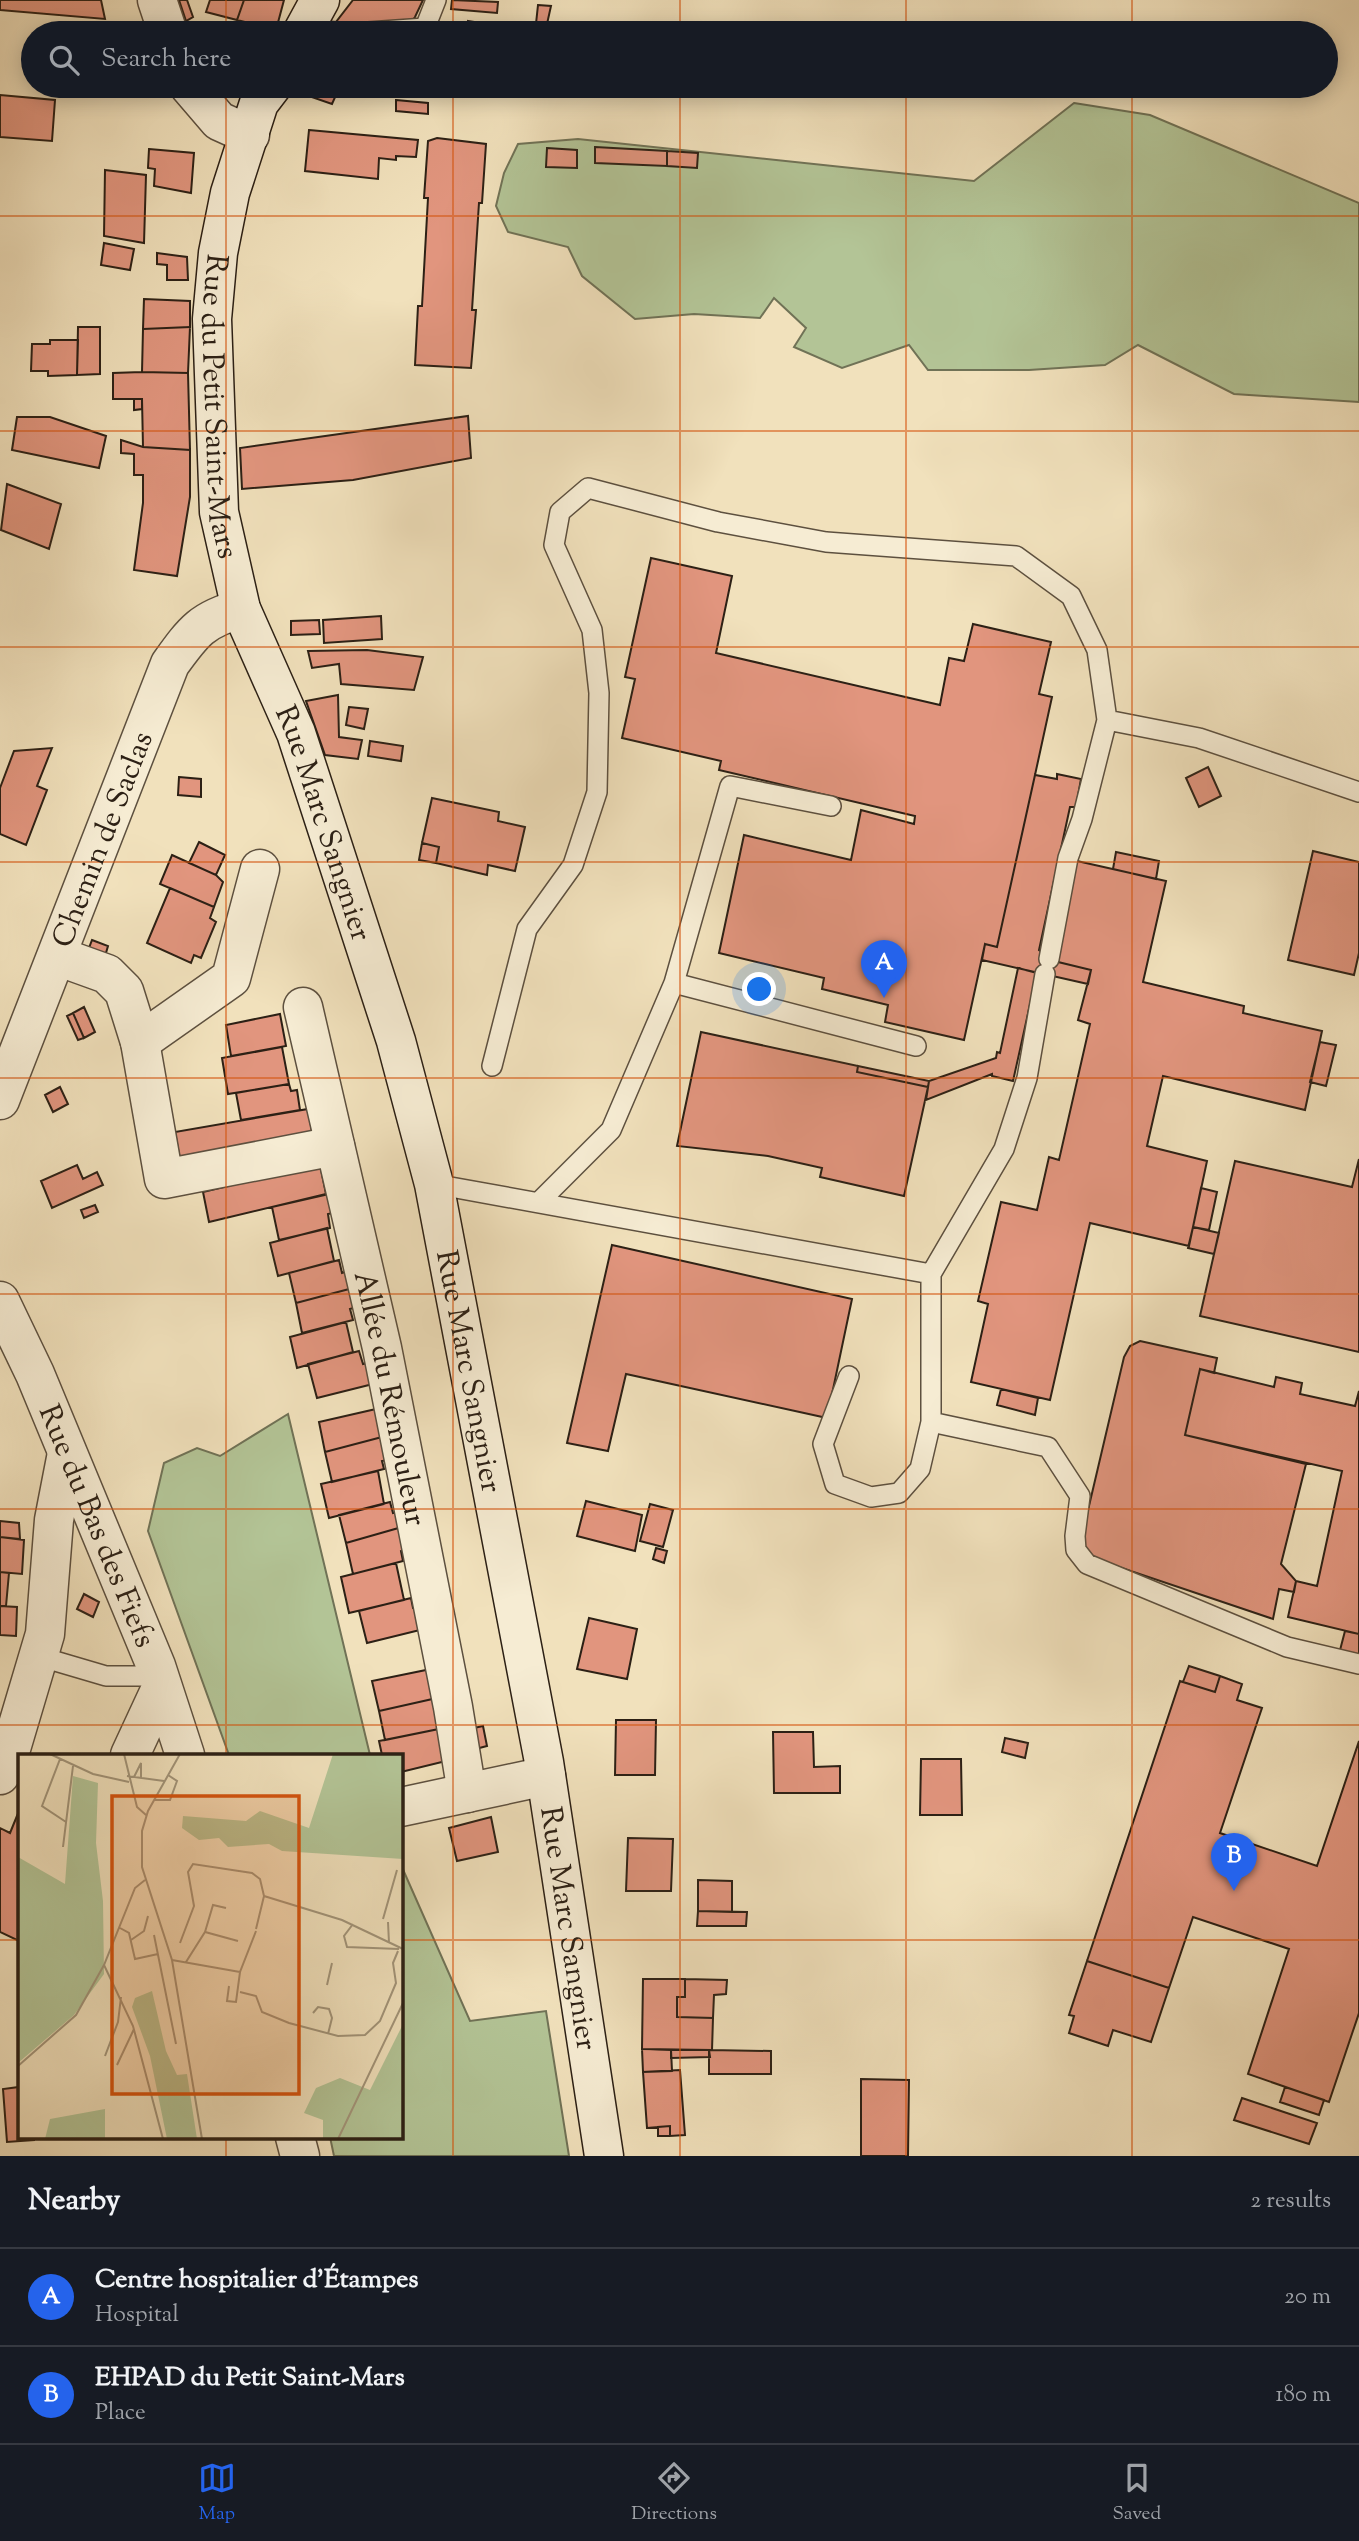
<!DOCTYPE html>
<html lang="en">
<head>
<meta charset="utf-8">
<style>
	body { margin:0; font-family:"Sorts Mill Goudy",serif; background:#242831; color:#f1f3f6 }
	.you { position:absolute; left:760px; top:990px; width:24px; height:24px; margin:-18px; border:5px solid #fff; border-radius:50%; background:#1a73e8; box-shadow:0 0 0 10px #1a73e833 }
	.badge { display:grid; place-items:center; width:46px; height:46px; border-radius:50%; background:#2563eb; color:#fff; font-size:23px; font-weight:700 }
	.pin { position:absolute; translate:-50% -58px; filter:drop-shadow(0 2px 4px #0008) }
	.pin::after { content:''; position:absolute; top:37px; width:24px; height:21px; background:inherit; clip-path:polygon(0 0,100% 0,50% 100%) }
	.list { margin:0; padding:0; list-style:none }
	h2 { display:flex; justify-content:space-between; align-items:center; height:91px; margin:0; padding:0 28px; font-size:30px }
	h2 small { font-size:23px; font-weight:400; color:#9ea1a6 }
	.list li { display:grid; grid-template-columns:46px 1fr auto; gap:21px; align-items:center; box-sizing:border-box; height:98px; padding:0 28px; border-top:2px solid #363941 }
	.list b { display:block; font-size:26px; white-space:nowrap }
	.list p { margin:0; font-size:23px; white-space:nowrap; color:#9ea1a6 }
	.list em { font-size:23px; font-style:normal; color:#9ea1a6 }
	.icon { flex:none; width:38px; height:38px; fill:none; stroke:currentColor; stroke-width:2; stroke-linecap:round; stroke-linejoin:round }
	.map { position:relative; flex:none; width:1359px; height:2156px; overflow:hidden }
	.search { position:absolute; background:#171b24; box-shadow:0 4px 18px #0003; left:21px; right:21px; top:21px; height:77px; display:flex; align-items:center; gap:18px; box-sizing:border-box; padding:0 24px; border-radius:38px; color:#9ea1a6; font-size:26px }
	.sheet { height:287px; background:#171b24 }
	nav { display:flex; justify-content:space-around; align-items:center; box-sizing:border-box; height:98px; border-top:2px solid #363941; background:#171b24; font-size:19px; color:#9ea1a6 }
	nav a { display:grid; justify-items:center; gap:4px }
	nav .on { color:#2563eb }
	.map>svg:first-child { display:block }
</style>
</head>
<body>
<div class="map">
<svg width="1359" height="2156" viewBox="0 0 1359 2156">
	<rect width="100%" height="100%" fill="#f1e1bc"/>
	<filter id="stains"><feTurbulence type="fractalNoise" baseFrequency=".00286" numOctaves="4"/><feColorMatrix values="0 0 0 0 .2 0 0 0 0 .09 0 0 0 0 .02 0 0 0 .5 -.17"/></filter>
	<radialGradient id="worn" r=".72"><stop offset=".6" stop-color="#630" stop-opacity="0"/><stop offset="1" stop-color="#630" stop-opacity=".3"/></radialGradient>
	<path fill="#b3c496" stroke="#707256" stroke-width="2" d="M1074,103L1150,115L1359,203V402L1234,394L1138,345L1105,365L1029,370H928L909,345L842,368L794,347L806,328L774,298L760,318L694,314L635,319L582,276L568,247L508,232L496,206L504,173L518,144L578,139L974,181Z
		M288,1414L370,1755H229L148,1531L164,1463L197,1448L220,1456Z
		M401,1865L470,2021L546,2011L569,2156H334L330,2137H401Z"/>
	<path fill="#e1957e" stroke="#2c2015" stroke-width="2" d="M0,0H101L105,19L0,10Z
		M179,0H187L193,17L186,21Z
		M210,0H244L237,20L206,12Z
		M244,0H284L276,30L237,20Z
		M353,0H423L415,17L403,32L336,22Z
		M452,0L498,2L497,13L451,9Z
		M538,5L551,6L545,33H535Z
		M468,21L519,29L518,33H466Z
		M234,26L257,31L256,33H231Z
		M296,86H340L332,104L294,91Z
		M0,95L55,100L52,141L0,137Z
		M396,100L428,103V114L396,111Z
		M309,130L418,140L416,157L396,156V160L379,158L378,179L305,171Z
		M437,138L486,144L482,203H479L472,310H476L471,368L415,365L418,306H422L428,198H424L428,141Z
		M595,147L667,151V166L595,163Z
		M547,148L577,150V168L546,167Z
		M149,149L194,153L191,193L154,186L155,169L148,168Z
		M667,151L698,153L697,168L667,166Z
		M105,170L146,175L144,243L104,236Z
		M104,243L134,249L130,270L101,265Z
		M157,253L187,257L188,280H167V265L157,264Z
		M144,299L190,301V327L143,329Z
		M78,327H100V374L77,375Z
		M190,327L188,373L142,372L143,329Z
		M50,340H78L77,375L48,376V371H31L32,344H50Z
		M142,372L188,373L190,450L143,447L142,399H113V373Z
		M134,399H142V409L134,410Z
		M468,416L471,458L353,480L242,489L240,448Z
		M17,417H50L106,436L99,468L12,450Z
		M121,440L143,447L190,450V497L177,576L134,570L143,503V475H134V454L121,453Z
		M7,484L61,504L49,549L1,530Z
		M651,558L732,576L716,653L940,705L949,658L964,661L973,624L1051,642L1039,694L1052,697L1035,775L997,947L985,944L964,1040L885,1022L888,1005L822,989L824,978L719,953L744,835L851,860L861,810L914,824L915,816L719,770L721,761L622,738L635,679L625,677Z
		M381,616L382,639L324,643L323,620Z
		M319,620L320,634L291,635V621Z
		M367,650L423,657L414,690L341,684L339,664L312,668L308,651Z
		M338,695L339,737L362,740L358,759L325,755L306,701Z
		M349,707L368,709L364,729L346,725Z
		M370,741L403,746L401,761L368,756Z
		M52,748L37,786L47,790L26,845L0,834V788L14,751Z
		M1208,767L1221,796L1199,807L1186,778Z
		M1057,774L1081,779L1076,807H1070L1039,950L1054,961L1091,970L1088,984L982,960L985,944L997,947L1035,775L1057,779Z
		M179,777L201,779V797L178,795Z
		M432,798L499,812L498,821L525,827L515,871L488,865L487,875L436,863L439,847L422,843Z
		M199,842L225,855L216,875L189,863Z
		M422,843L439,847L436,863L419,860Z
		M1313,851L1359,862V953L1354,975L1288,960Z
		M1116,852L1159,861L1156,879L1113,869Z
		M172,855L216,875L223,882L214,907L160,884Z
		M1077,861L1166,881L1143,982L1244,1006L1243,1013L1322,1031L1305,1110L1163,1076L1147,1146L1207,1161L1189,1246L1090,1223L1050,1400L971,1382L988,1304L978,1301L1001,1202L1037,1210L1049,1157L1059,1160L1090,1024L1078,1020L1091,970L1054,961Z
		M170,888L214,907L210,918L216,922L201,958L194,955L191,963L147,943Z
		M92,940L108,946L103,963L86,956Z
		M1018,968L1037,973L1013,1081L992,1076V1074L926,1100L929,1081L996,1058L997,1052L1000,1053Z
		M84,1007L95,1032L84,1038L73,1013Z
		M73,1013L84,1038L78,1040L67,1016Z
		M280,1014L286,1046L231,1056L226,1025Z
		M701,1032L858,1066L857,1072L928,1087L904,1196L820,1177L822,1168L768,1156L677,1146Z
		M1320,1042L1336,1045L1326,1086L1310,1082Z
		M282,1047L289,1084L228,1094L222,1058Z
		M858,1066L929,1081L928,1087L857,1072Z
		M289,1084L291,1091L297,1090L300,1110L241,1120L236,1093Z
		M60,1087L68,1104L53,1112L45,1095Z
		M308,1109L314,1142L181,1166L175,1132Z
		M1359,1159V1352L1200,1316L1235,1161L1352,1187Z
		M320,1164L326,1194L209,1222L203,1192Z
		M77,1165L83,1179L97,1172L103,1185L52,1208L41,1181Z
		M1201,1188L1217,1192L1209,1230L1193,1227Z
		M329,1194L333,1213L328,1214L330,1228L279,1240L272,1207Z
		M95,1205L98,1212L84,1218L81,1210Z
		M1193,1227L1219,1233L1214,1254L1188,1248Z
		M327,1228L334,1261L278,1276L270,1243Z
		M612,1245L852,1299L827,1418L626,1374L608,1451L567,1443Z
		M339,1260L342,1273L348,1271L353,1288L296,1303L289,1273Z
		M353,1288L357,1307L350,1309L353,1320L302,1333L296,1303Z
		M346,1322L353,1352L297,1368L290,1337Z
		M1140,1341L1217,1358L1214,1373L1200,1369L1185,1435L1306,1464L1281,1564L1296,1581L1294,1592L1279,1589L1273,1619L1092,1558L1081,1540L1124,1357L1130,1346Z
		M359,1351L363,1364L368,1363L373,1384L317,1398L308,1364Z
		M1200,1369L1274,1387L1276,1377L1302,1383L1300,1394L1355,1406L1359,1391V1634L1288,1617L1296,1581L1317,1586L1342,1471L1185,1435Z
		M1001,1389L1038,1398L1035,1415L997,1405Z
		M376,1409L382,1437L325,1452L319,1422Z
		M382,1437L388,1460L382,1461L384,1469L332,1482L325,1452Z
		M378,1471L384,1504L329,1518L321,1484Z
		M586,1501L642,1515L635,1551L577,1536Z
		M390,1502L393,1513L398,1512L402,1527L346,1543L339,1515Z
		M650,1504L673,1510L663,1547L640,1541Z
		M0,1521L19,1523L20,1539L0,1537Z
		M402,1527L408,1548L401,1551L403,1561L353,1574L346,1543Z
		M0,1537L24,1540L22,1574L0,1572Z
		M656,1548L667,1551L664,1563L653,1559Z
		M396,1563L404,1600L349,1613L341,1577Z
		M0,1572L9,1573L6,1606H0Z
		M84,1594L99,1602L93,1617L77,1609Z
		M411,1598L413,1608L420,1607L424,1629L367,1643L359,1611Z
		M0,1606L17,1607L16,1636L0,1635Z
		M589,1618L637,1629L627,1679L577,1669Z
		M1345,1631L1359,1634V1659L1339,1654Z
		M1189,1666L1220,1676L1215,1692L1183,1682Z
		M431,1669L437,1698L379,1711L372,1681Z
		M1220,1676L1242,1684L1237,1700L1262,1708L1220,1833L1317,1866L1359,1741V2013L1329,2102L1248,2074L1289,1949L1193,1917L1169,1988L1087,1961L1180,1681L1215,1692Z
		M437,1698L444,1728L385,1740L379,1711Z
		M616,1720H656L655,1775H615Z
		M483,1726L487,1746L468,1751L465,1730Z
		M439,1729L446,1761L401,1772V1755H382L379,1741Z
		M773,1732H813L814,1767L840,1766V1793H774Z
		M1005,1738L1028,1743L1025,1758L1002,1752Z
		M921,1759H961L962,1815H920Z
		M19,1811V1941L0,1932V1828L10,1833Z
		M491,1817L498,1852L457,1861L449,1828Z
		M628,1838L673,1839L671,1891H626Z
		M698,1880L732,1881V1912L698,1911Z
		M698,1911L747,1912L746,1926H697Z
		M1087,1961L1169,1988L1151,2042L1113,2030L1108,2046L1069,2033L1074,2016L1069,2015Z
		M643,1979H685V1997H677V2017L713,2018L712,2050L642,2049Z
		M685,1979L727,1980L726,1994L714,1995L713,2018L677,2017V1997H685Z
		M642,2049L671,2050L672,2071L643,2072Z
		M671,2050H709L710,2057L671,2058Z
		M709,2050L771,2051V2074H709Z
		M680,2070L685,2135L670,2136V2126L647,2128L643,2072Z
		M861,2079L909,2080L908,2156H861Z
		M19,2087V2137H34V2140L7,2142L3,2089Z
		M1285,2087L1324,2100L1319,2115L1280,2102Z
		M1242,2098L1317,2123L1309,2144L1234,2120Z
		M670,2126V2136H658V2127Z"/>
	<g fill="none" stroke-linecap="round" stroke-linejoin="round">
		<g stroke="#5d503f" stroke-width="22">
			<path id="lane" d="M304,29L347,33
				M354,33L425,28L436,0
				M1107,720L1199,738L1359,792
				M674,983L730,786L831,806
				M492,1066L527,929L573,865L597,792L599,693L592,630L554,545L560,512L588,488L718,522L826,542L1016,556L1071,596L1097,650L1107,720L1082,819L1068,858L1049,959
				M434,1184L931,1274
				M539,1202L611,1130L674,983L916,1046
				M849,1376L823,1444L835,1484L871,1497L899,1493L920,1469L931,1422V1274L1004,1149L1027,1078L1045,974
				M931,1422L1048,1447L1080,1496L1075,1536L1076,1550L1087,1564L1287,1647L1359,1664
				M38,1656L106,1676H159"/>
		</g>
		<g stroke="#5d503f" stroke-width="41">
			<g id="street">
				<path d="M157,0L168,33"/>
				<path d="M189,86L219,121L250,135"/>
				<path d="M57,956L107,974L124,991L140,1042L164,1179L335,1146"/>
				<path id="s1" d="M303,1007L382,1348L453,1707L467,1793"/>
				<path d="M140,1042L231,978L260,869"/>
				<path id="s2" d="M0,1100L170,664C193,632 202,619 241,609"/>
				<path id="s3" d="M0,1301L35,1374L156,1666L185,1755"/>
				<path d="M130,1755L162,1686"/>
				<path d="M0,1775L7,1762L45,1634L54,1520L67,1453"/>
				<path d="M401,1807L546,1776"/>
				<path d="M295,2137L300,2156"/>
			</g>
		</g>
		<g stroke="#2c2015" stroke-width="41">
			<g id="secondary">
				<path d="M302,33L320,0"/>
				<path id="s4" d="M272,86L259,103L230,193L218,253L212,319L219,512L241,609L296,733L396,1041L434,1184L544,1762L604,2156"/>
			</g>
		</g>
		<use href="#lane" stroke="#f6ecd3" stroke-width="19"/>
		<use href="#street" stroke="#f6ecd3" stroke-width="38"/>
		<use href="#secondary" stroke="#f6ecd3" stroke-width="38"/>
	</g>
	<path fill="none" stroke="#d5530d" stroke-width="2" stroke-opacity="0.55" d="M226,0V33M453,0V33M680,0V33M906,0V33M1132,0V33M226,86V1755M453,86V2156M680,86V2156M906,86V2156M1132,86V2156M0,216H1359M0,431H1359M0,647H1359M0,862H1359M0,1078H1359M0,1294H1359M0,1509H1359M0,1725H1359M0,1940H19M401,1940H1359M226,2137V2156"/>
	<g text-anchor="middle" stroke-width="5" stroke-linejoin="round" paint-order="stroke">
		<g font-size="30" fill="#2c2015" stroke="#f6ecd3">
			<text dy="10" stroke="none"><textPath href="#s4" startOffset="331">Rue du Petit Saint-Mars</textPath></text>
			<text dy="10" stroke="none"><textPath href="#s4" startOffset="766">Rue Marc Sangnier</textPath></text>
			<text dy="10" stroke="none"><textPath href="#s2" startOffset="280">Chemin de Saclas</textPath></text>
			<text dy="10" stroke="none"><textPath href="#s4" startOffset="1334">Rue Marc Sangnier</textPath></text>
			<text dy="10" stroke="none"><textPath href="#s1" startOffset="401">Allée du Rémouleur</textPath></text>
			<text dy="10" stroke="none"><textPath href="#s3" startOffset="245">Rue du Bas des Fiefs</textPath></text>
			<text dy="10" stroke="none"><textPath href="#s4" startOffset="1900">Rue Marc Sangnier</textPath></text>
		</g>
	</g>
	<g transform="translate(18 1754)">
		<rect width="385" height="385" fill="#f1e1bc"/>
		<path d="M315,0H385V105L264,97L251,90L210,93L201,84L181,86L164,74L165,62L228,67L242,57L291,74ZM55,22L80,29L78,89L85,147L86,220L56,261L0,309V103L47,130ZM134,237L148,297L159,321L169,320L179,385H149L132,302L114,253L117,244ZM385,270V385H305V366L286,359L298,334L322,324L352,336ZM87,355V385H27L32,365Z" fill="#b3c496"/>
		<path fill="none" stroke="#a29479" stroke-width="2" d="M32,0L75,20L111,28M106,0L119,53L128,61M162,0L130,57L124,77V113L154,206L184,385M42,5L24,52L48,68M109,22L146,27M116,23L123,9V24M136,46H152L159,27L150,21M45,93L55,12M246,142L324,166L385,195M365,165L379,116M370,168L371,189M335,170L326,182L329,193L381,195M102,174L111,179L117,205L140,200M187,178L195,151L208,154M136,181L158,290M113,186L126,177L130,162M162,189L176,152L170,118L175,110L234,119L242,125L246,142L238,175M154,206L222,218M168,208L187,178L220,187M86,211L115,272L145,385M309,231L314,209M211,232L209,247L218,248L222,218L238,177M222,238L238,242L244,258L271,269L320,282L347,281L362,267L378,229L375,209L380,197M295,259L300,253L311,255L314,264L310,280M87,302L100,268L103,243M99,311L116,275M0,312L58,261L86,211L117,134L127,126M320,385L385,249"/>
		<path fill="#d5530d" fill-opacity="0.15" stroke="#d5530d" stroke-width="3.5" d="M94,42H281V340H94Z"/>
		<rect width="385" height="385" fill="none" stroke="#2c2015" stroke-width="3.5"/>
	</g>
	<rect width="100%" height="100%" filter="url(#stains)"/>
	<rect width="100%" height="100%" fill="url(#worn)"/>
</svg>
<div class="you"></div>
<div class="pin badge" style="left:884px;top:998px">A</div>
<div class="pin badge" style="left:1234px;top:1891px">B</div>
<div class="search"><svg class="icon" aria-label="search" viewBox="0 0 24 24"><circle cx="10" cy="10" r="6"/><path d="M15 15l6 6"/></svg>Search here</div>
</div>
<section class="sheet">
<h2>Nearby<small>2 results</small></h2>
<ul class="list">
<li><span class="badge">A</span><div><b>Centre hospitalier d'Étampes</b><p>Hospital</p></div><em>20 m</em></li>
<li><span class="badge">B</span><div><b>EHPAD du Petit Saint-Mars</b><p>Place</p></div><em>180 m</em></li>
</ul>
</section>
<nav>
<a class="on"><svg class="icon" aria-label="map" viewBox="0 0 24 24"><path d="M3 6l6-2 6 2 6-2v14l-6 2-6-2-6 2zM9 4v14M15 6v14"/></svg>Map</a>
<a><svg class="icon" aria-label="directions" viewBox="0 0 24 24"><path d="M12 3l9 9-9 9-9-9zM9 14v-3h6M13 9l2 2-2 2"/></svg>Directions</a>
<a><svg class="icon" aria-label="saved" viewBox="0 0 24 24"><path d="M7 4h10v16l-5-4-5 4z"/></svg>Saved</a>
</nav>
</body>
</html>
